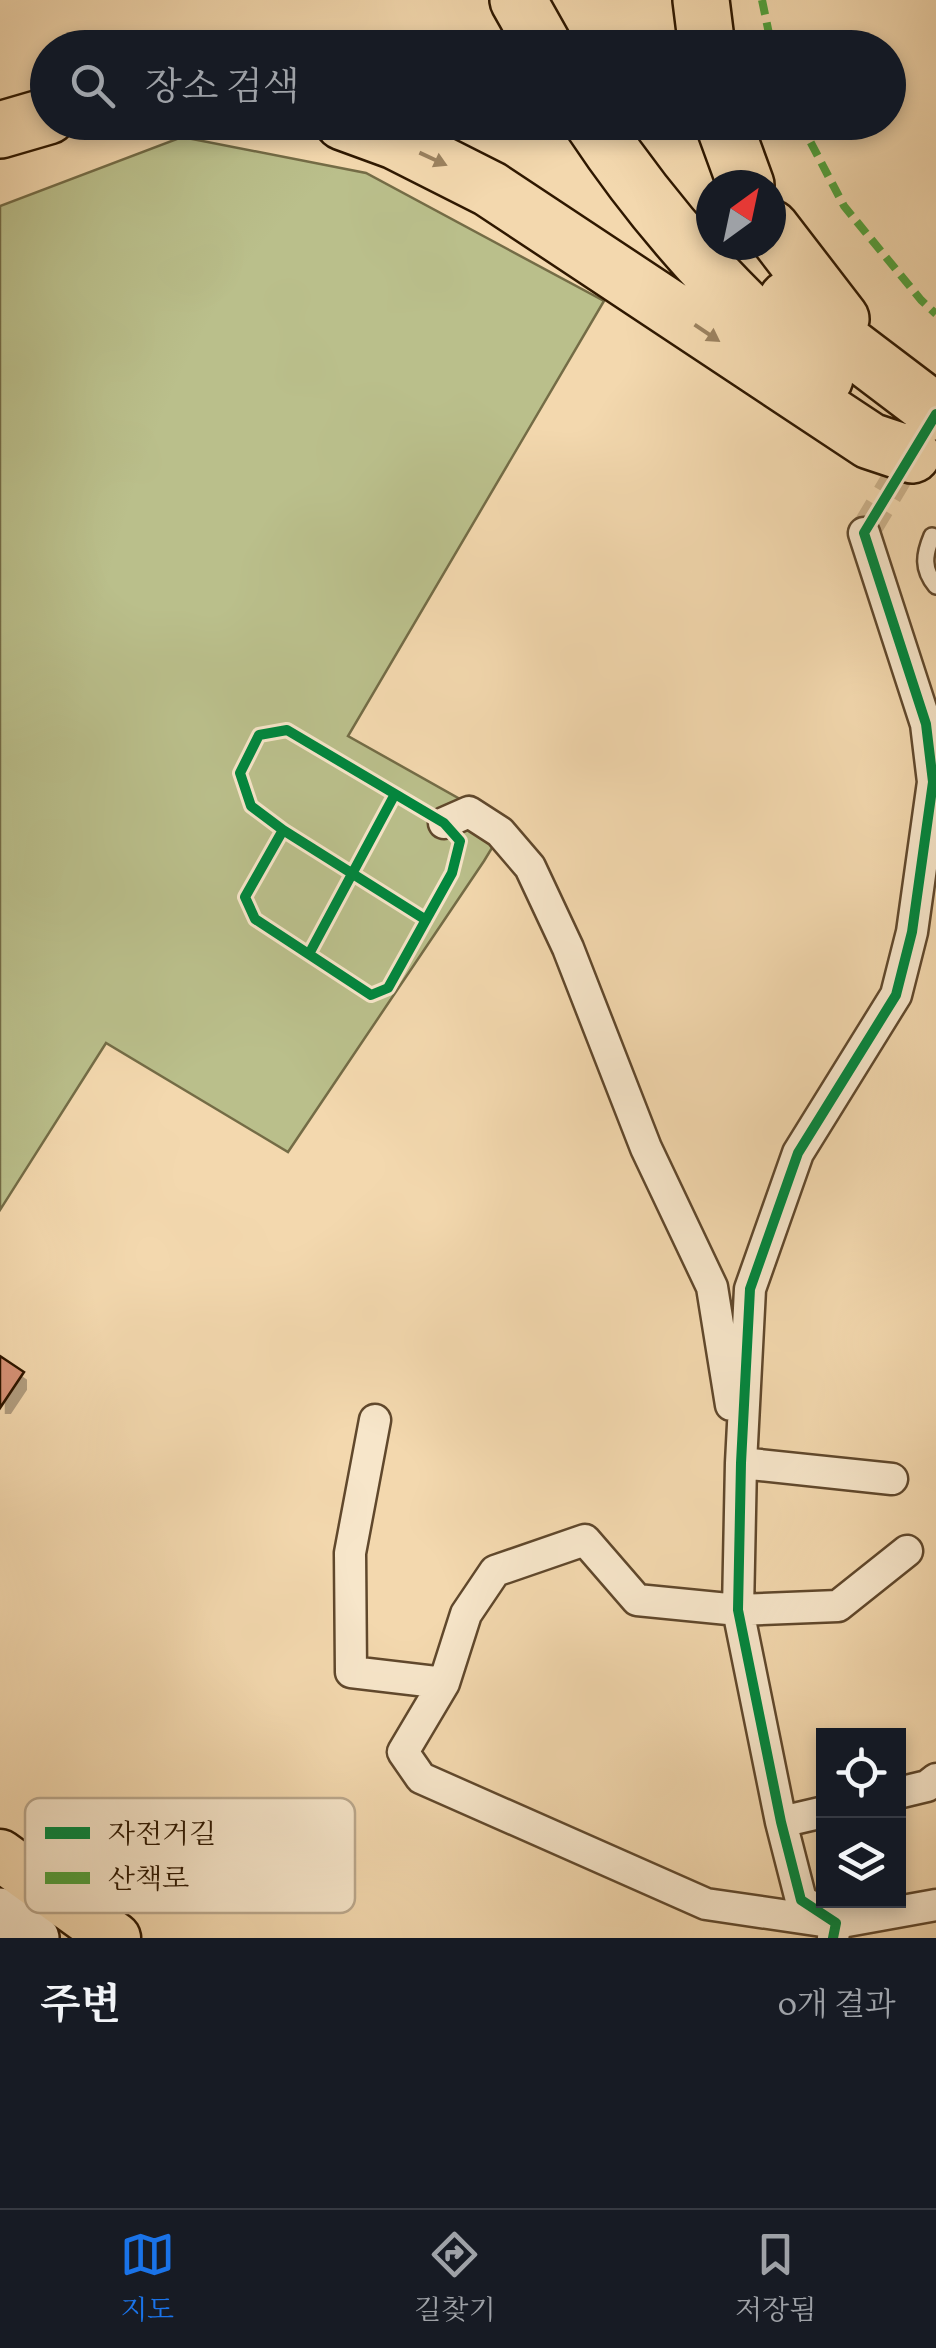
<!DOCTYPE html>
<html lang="ko">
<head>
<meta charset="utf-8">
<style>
	body { margin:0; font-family:Vollkorn,"Noto Serif KR",serif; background:#20242c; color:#f1f3f6 }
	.controls { position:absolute; right:30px; bottom:30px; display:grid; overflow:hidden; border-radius:0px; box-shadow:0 5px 15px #0003 }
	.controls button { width:90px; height:90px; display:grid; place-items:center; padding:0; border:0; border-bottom:2px solid #363941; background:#171b24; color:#f1f3f6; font:50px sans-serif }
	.compass { position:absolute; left:696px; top:170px; width:90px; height:90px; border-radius:50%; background:#171b24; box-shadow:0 5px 15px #0003; rotate:33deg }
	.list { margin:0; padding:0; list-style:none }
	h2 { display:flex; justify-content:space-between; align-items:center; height:130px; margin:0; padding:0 40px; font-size:42px }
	h2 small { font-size:32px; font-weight:400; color:#9ea1a6 }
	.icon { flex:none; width:55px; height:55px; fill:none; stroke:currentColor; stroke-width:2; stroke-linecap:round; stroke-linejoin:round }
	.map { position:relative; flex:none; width:936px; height:1938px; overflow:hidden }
	.search { position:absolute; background:#171b24; box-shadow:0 5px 15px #0003; left:30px; right:30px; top:30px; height:110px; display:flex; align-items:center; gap:25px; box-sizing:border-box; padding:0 35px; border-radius:55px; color:#9ea1a6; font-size:38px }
	.sheet { height:270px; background:#171b24 }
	nav { display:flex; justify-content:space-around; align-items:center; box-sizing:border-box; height:140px; border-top:2px solid #363941; background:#171b24; font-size:28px; color:#9ea1a6 }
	nav a { display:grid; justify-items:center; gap:5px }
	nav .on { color:#1a73e8 }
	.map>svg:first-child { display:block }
</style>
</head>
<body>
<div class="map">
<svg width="936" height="1938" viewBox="0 0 936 1938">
	<defs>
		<filter id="shadow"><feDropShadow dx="6" dy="11" stdDeviation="0" flood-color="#0004"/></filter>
	</defs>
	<rect width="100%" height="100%" fill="#f3d8ae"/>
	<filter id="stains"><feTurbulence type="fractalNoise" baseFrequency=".002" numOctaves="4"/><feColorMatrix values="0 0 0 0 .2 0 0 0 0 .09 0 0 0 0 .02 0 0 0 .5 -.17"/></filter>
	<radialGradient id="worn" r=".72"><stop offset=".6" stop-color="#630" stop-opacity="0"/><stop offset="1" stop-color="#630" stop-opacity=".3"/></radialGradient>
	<path fill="#babf8b" stroke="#746c46" stroke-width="2.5" d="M182,137L366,173L604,301L348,736L506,825L484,861L288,1152L106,1043L0,1210V206Z"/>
	<path fill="#d79378" stroke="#2f1800" stroke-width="2.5" filter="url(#shadow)" d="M0,1356L24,1372L0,1408Z"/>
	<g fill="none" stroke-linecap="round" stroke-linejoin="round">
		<path stroke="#ccb28b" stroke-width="30" stroke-dasharray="30 15" stroke-linecap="butt" d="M864,533L916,446"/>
		<g stroke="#60482c" stroke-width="20">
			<path id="lane" d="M932,536C924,555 922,569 936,586"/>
		</g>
		<g stroke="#60482c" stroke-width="35">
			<path id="street" d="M444,823L469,812L500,832L530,867L568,948L646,1148L712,1287L731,1405
				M375,1420L350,1553L351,1672L444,1683
				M741,1463L892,1479
				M907,1551L838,1606L738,1610L637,1600L585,1540L495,1571L466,1614L444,1683L403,1752L421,1778L706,1904L836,1923L936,1905
				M898,1793L927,1786L936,1779
				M781,1822L824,1812
				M833,1938L836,1923L801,1900L781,1822L738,1610L741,1463L750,1289L798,1153L896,995L912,932L933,782L926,724L864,533"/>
		</g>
		<g stroke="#2f1800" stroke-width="50">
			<path id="secondary" d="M0,1911L36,1938"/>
		</g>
		<g stroke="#2f1800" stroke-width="55">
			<path id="primary" d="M0,1855L115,1938"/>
		</g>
		<g stroke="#2f1800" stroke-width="60">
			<path id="highway" d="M518,0L545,48
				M701,0L707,48
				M343,122L395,141L490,189L870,441L912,455
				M592,122C655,217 735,307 825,378
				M723,122L746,185
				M0,130L48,116
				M771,228L841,319
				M787,299L936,412"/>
		</g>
		<use href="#lane" stroke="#f7e6ca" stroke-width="15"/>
		<use href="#street" stroke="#f7e6ca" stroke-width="30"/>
		<use href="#secondary" stroke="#f7e6ca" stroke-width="45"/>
		<use href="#primary" stroke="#f3d8ae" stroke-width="50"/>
		<use href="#highway" stroke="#f3d8ae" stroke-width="55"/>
		<path stroke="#52a13c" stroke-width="8" stroke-dasharray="15 8" stroke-linecap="butt" d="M762,0L772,48
			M800,122L844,206L921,300L936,314"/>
		<g stroke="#f7e6ca" stroke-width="16">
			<path id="cycleway" d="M287,730L444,823L460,841L452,873L388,988L371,995L255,919L245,897L283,830L251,806L240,773L259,735Z
				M283,830L426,920
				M309,954L395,794
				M833,1938L836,1923L801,1900L781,1822L738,1610L741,1463L750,1289L798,1153L896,995L912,932L933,782L926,724L864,533L936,414"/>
		</g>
		<use href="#cycleway" stroke="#00873e" stroke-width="10"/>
	</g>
	<defs><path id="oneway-solid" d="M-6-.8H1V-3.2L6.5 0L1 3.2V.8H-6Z" transform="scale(2.5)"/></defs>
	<g fill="#9b8260">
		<use href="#oneway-solid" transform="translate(433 159) rotate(25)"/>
		<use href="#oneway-solid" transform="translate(707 333) rotate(34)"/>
	</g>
	<rect x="25" y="1798" width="330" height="115" rx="15" fill="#f7e6ca" stroke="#bba88d" stroke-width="2.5"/>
	<rect x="45" y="1827" width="45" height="12" fill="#00873e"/>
	<rect x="45" y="1872" width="45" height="12" fill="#52a13c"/>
	<g font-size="28" fill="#2f1800">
		<text x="108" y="1843">자전거길</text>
		<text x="108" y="1888">산책로</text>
	</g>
	<rect width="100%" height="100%" filter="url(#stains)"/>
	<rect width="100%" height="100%" fill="url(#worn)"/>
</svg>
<div class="controls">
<button><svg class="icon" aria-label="locate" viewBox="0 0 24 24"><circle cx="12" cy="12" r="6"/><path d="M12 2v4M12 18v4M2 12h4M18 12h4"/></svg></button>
<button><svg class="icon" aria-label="layers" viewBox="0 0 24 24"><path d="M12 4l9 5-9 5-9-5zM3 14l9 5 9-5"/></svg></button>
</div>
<svg class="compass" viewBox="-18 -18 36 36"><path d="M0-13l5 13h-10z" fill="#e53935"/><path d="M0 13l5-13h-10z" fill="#9ea1a6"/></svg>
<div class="search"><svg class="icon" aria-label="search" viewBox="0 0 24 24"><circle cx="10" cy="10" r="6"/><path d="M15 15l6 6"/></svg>장소 검색</div>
</div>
<section class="sheet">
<h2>주변<small>0개 결과</small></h2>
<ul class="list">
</ul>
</section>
<nav>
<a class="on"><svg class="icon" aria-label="map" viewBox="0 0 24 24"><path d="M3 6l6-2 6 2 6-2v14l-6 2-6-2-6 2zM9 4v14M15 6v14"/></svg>지도</a>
<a><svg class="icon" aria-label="directions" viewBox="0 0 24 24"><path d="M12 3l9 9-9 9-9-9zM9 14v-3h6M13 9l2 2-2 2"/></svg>길찾기</a>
<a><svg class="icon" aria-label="saved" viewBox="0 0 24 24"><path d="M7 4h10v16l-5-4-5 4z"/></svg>저장됨</a>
</nav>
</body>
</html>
